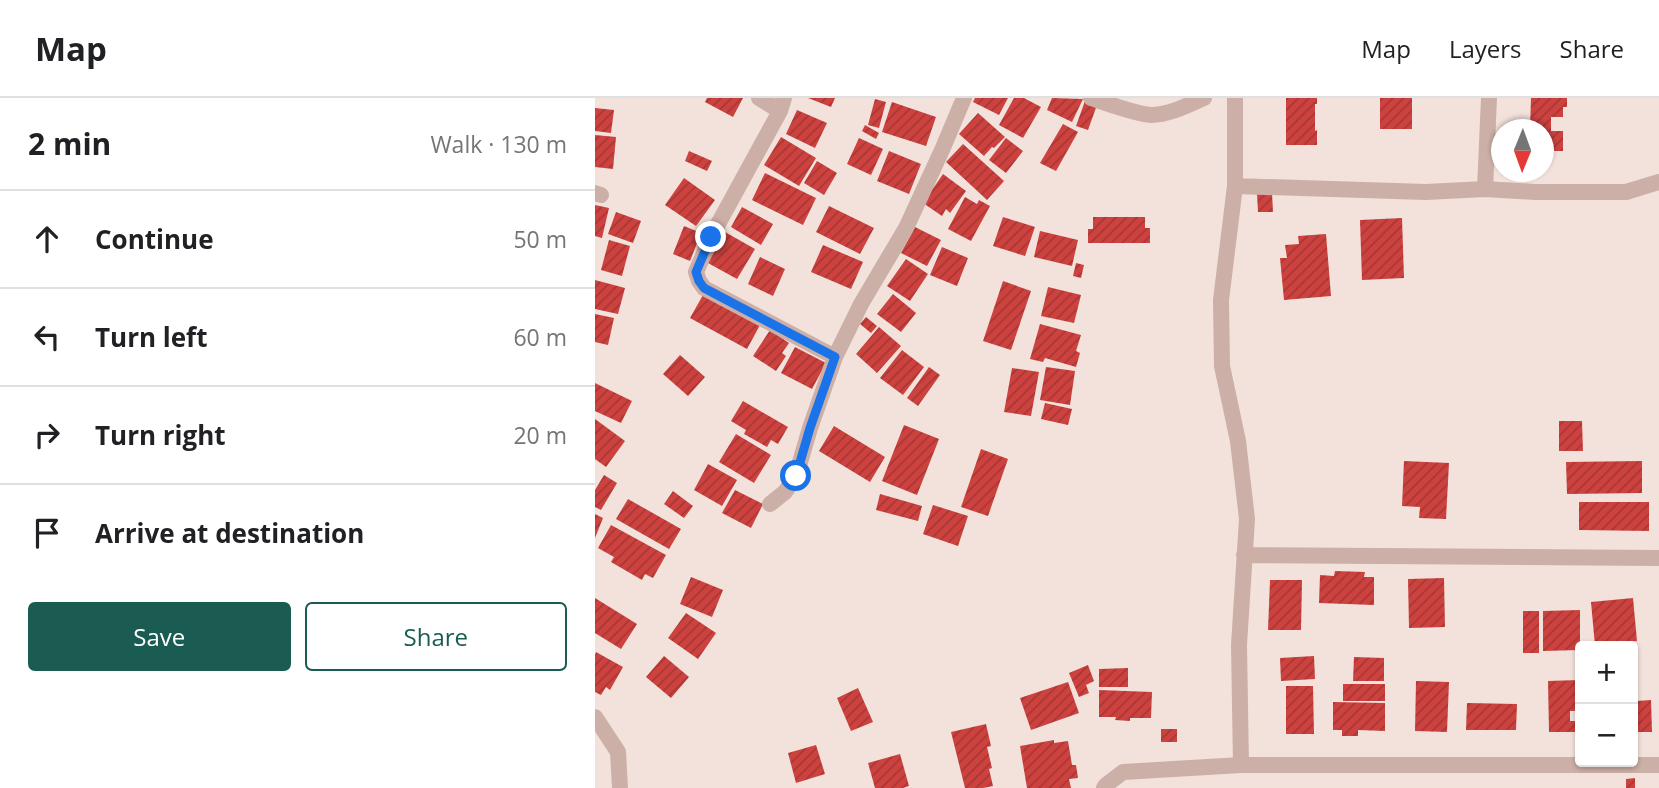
<!DOCTYPE html>
<html lang="en">
<head>
<meta charset="utf-8">
<style>
	body { margin:0; font-family:"Open Sans",sans-serif; background:#f6f6f6; color:#202124 }
	.controls { position:absolute; right:21px; bottom:21px; display:grid; overflow:hidden; border-radius:7px; box-shadow:0 2px 5px #0004 }
	.controls button { width:63px; height:63px; display:grid; place-items:center; padding:0; border:0; border-bottom:2px solid #e0e0e0; background:#fff; color:#202124; font:35px sans-serif }
	.compass { position:absolute; left:896px; top:21px; width:63px; height:63px; border-radius:50%; background:#fff; box-shadow:0 2px 5px #0004; rotate:181deg }
	.stop { position:absolute; width:21px; height:21px; margin:-16px; border:5px solid #1a73e8; border-radius:50%; background:#fff }
	.stop.end { background:#1a73e8; border-color:#fff; box-shadow:0 2px 7px #0008 }
	.list { margin:0; padding:0; list-style:none }
	h2 { display:flex; justify-content:space-between; align-items:center; height:91px; margin:0; padding:0 28px; font-size:30px }
	h2 small { font-size:23px; font-weight:400; color:#757577 }
	.list li { display:grid; grid-template-columns:46px 1fr auto; gap:21px; align-items:center; box-sizing:border-box; height:98px; padding:0 28px; border-top:2px solid #e0e0e0 }
	.list b { display:block; font-size:26px; white-space:nowrap }
	.list em { font-size:23px; font-style:normal; color:#757577 }
	.actions { display:flex; gap:14px; padding:21px 28px }
	.actions a { flex:1; padding:16px 0; border:2px solid #1a5c52; border-radius:7px; text-align:center; font-size:24px; color:#1a5c52 }
	.actions .main { background:#1a5c52; color:#fff }
	.icon { flex:none; width:38px; height:38px; fill:none; stroke:currentColor; stroke-width:2; stroke-linecap:round; stroke-linejoin:round }
	.map { position:relative; flex:none; width:1064px; height:690px; overflow:hidden }
	header { display:flex; align-items:center; gap:42px; box-sizing:border-box; height:98px; padding:0 35px; background:#fff; border-bottom:2px solid #e0e0e0 }
	header strong { font-size:33px }
	nav { display:flex; gap:38px; margin-inline-start:auto; font-size:24px }
	main { display:flex }
	aside { flex:1; background:#fff }
	.map>svg:first-child { display:block }
</style>
</head>
<body>
<header>
<strong>Map</strong>
<nav><a>Map</a><a>Layers</a><a>Share</a></nav>
</header>
<main>
<aside>
<h2>2 min<small>Walk · 130 m</small></h2>
<ul class="list">
<li><svg class="icon" aria-label="ahead" viewBox="0 0 24 24"><path d="M12 20V5M6 11l6-6 6 6"/></svg><div><b>Continue</b></div><em>50 m</em></li>
<li><svg class="icon" aria-label="left" viewBox="0 0 24 24"><path d="M17 20v-9H6M10 6l-5 5 5 5"/></svg><div><b>Turn left</b></div><em>60 m</em></li>
<li><svg class="icon" aria-label="right" viewBox="0 0 24 24"><path d="M7 20v-9h11M14 6l5 5-5 5"/></svg><div><b>Turn right</b></div><em>20 m</em></li>
<li><svg class="icon" aria-label="arrive" viewBox="0 0 24 24"><path d="M6 21V4h12l-3 4 3 4H6"/></svg><div><b>Arrive at destination</b></div></li>
</ul>
<div class="actions"><a class="main">Save</a><a>Share</a></div>
</aside>
<div class="map">
<svg width="1064" height="690" viewBox="0 0 1064 690">
	<defs>
		<pattern id="building-hatch" width="6" height="6" patternUnits="userSpaceOnUse" patternTransform="scale(1.75)"><rect width="6" height="6" fill="#cd423f"/><path d="M-1 1l2-2M0 6l6-6M5 7l2-2" fill="none" stroke="#a73735"/></pattern>
	</defs>
	<rect width="100%" height="100%" fill="#f3e2db"/>
	<path fill="url(#building-hatch)" d="M112,0H148L138,19L110,4Z
		M213,0H240L236,9Z
		M380,0H413L404,17L378,4Z
		M419,0H429L446,9L428,40L404,27Z
		M457,0L488,1L477,24L452,12Z
		M691,0H722V6H720V33L722,32V47H691Z
		M785,0H817V31H785Z
		M936,0H972V9H968V19H956V33H968V53H948V32H935Z
		M280,1L291,4L284,30L273,27Z
		M490,3L502,7L493,32L481,28Z
		M297,4L341,19L331,48L287,34Z
		M0,10L19,12L16,35L0,33Z
		M202,12L232,25L220,50L191,36Z
		M383,15L410,39L399,50L397,49L389,58L364,36Z
		M468,26L483,34L461,73L445,65Z
		M270,27L284,35L281,41L267,33Z
		M0,37L21,39L18,71L0,69Z
		M186,39L221,60L204,88L169,67Z
		M264,40L288,51L276,77L252,66Z
		M411,40L428,53L411,75L394,62Z
		M368,46L409,83L392,102L351,64Z
		M94,53L117,63L112,73L90,63Z
		M294,53L326,66L314,96L282,83Z
		M222,63L242,75L229,97L209,85Z
		M170,75L221,100L208,127L157,102Z
		M348,76L371,93L355,115L351,111L347,118L328,105Z
		M89,80L120,102L101,128L70,107Z
		M677,95L678,114H663L662,96Z
		M370,99L382,106L384,102L395,108L376,143L353,131Z
		M0,107L14,110L7,140L0,138Z
		M234,108L279,130L265,156L221,134Z
		M147,109L178,126L166,147L136,129Z
		M21,114L46,123L38,145L13,136Z
		M408,119L440,129L430,158L398,148Z
		M498,119H550V130H555V145H493V131H498Z
		M807,120L809,180L767,182L765,122Z
		M89,128L106,135L95,163L78,156Z
		M320,129L346,142L332,168L306,155Z
		M445,133L483,142L477,168L439,159Z
		M130,134L160,151L142,181L113,165Z
		M731,136L736,198L689,202L685,160H692L690,147L704,146L703,138Z
		M14,142L35,148L27,178L6,172Z
		M228,147L268,164L256,191L216,174Z
		M347,149L373,160L362,188L335,177Z
		M165,159L190,171L178,198L153,186Z
		M311,161L333,176L315,203L292,188Z
		M481,165L489,167L486,180L478,178Z
		M0,182L30,190L23,216L0,211Z
		M408,183L436,193L416,252L388,243Z
		M453,189L486,197L479,225L446,218Z
		M298,196L321,215L306,234L282,216Z
		M108,197L165,227L152,251L95,220Z
		M0,216L19,220L13,247L0,244Z
		M271,219L282,228L276,235L265,226Z
		M445,226L486,237L481,253L485,255L481,269L450,260L448,264L435,261Z
		M284,229L306,248L282,275L261,256Z
		M175,232L194,245L187,255L191,258L181,273L158,258Z
		M200,249L231,265L217,291L186,275Z
		M307,252L329,269L308,297L285,280Z
		M85,257L110,279L93,298L68,276Z
		M334,269L345,277L323,308L312,300Z
		M451,269L480,273L475,307L445,302Z
		M417,270L444,274L436,318L409,314Z
		M0,285L37,303L26,325L0,313Z
		M148,303L193,329L183,346L176,342L172,349L149,336L151,332L136,323Z
		M450,305L477,311L473,327L446,321Z
		M0,321L30,343L11,369L0,361Z
		M964,323H987L988,353H964Z
		M309,327L344,341L322,397L287,383Z
		M239,328L290,359L275,384L224,353Z
		M141,336L176,357L159,385L124,364Z
		M386,351L413,361L393,418L366,409Z
		M809,363L854,365L851,421L824,420L825,409L807,408Z
		M1047,363V395L972,396L971,364Z
		M113,366L142,382L127,408L99,392Z
		M9,377L22,385L6,412L0,409V392Z
		M140,392L168,406L156,430L127,415Z
		M78,393L98,408L89,420L69,406Z
		M285,396L327,408L323,423L281,412Z
		M33,401L86,431L74,451L21,421Z
		M984,404H1054V433L984,432Z
		M338,407L373,418L363,448L328,436Z
		M0,416L8,420L0,440Z
		M16,427L71,457L58,480L50,476L47,482L16,464L19,459L3,450Z
		M740,473L770,474L769,479H779V507L724,505L725,477L739,478Z
		M96,479L128,492L117,519L85,506Z
		M849,480L850,529L814,530L813,481Z
		M675,482H707L706,532H673Z
		M0,500L42,526L26,551L0,535Z
		M1038,500L1042,543L1017,545V548H1000L996,504Z
		M985,512V552L948,553V513Z
		M928,513H944V555H928Z
		M91,515L121,535L103,561L73,540Z
		M1,554L28,569L15,592L11,589L6,597L0,594V557Z
		M69,558L94,579L76,600L51,579Z
		M719,558L720,581L686,583L685,560Z
		M759,559L789,560V583H758Z
		M493,567L499,583L491,587L494,595L484,599L474,575Z
		M533,570V589H504V571Z
		M984,582V613H975V623H985V634H954L953,583Z
		M821,583L854,584L852,634L820,633Z
		M473,584L484,615L436,632L425,600Z
		M748,586H790V603H748Z
		M691,588H718L719,636H691Z
		M263,590L278,624L256,633L242,600Z
		M504,592L557,594L556,620H535V623L520,622L521,619H504Z
		M1056,602L1057,634H1038V607H1042V603Z
		M738,604L790,605V633L763,632V638H747V632H738Z
		M872,605L922,606L921,632H871Z
		M391,626L396,648L392,649L397,670L394,671L398,688L388,690H370L356,634Z
		M566,631H582V644H566Z
		M459,642V645L473,643L477,667H481L483,680L474,681L476,690H432L425,648Z
		M221,647L230,676L201,685L193,655Z
		M305,656L314,688L308,690H280L273,665Z
		M1040,680V690H1031V681Z"/>
	<g fill="none" stroke-linecap="round" stroke-linejoin="round">
		<path stroke="#ccafa6" stroke-width="16" d="M164,0L185,13
			M189,0L185,13L116,139L101,174L104,183L109,190L240,259
			M496,0C511,5 541,16 556,17C574,17 593,7 609,0
			M640,0V88L626,202L627,268L643,343L652,421L644,547L646,667
			M640,88L831,94L890,91L940,94H1031L1064,84
			M890,91L894,0
			M0,95L6,97
			M175,406L190,394L201,378L215,330L240,259L266,206L311,130L347,52L369,0
			M649,457L1064,460
			M0,619L23,654L25,690
			M509,690L511,687L528,674L646,667H1064"/>
	</g>
	<g fill="none" stroke-linecap="round" stroke-linejoin="round">
		<path stroke="#1a73e8" stroke-width="9" d="M116,139L101,174L104,183L109,190L240,259L215,330L201,378"/>
	</g>
</svg>
<div class="controls">
<button>+</button>
<button>−</button>
</div>
<svg class="compass" viewBox="-18 -18 36 36"><path d="M0-13l5 13h-10z" fill="#e53935"/><path d="M0 13l5-13h-10z" fill="#757577"/></svg>
<div class="stop" style="left:201px;top:378px"></div>
<div class="stop end" style="left:116px;top:139px"></div>
</div>
</main>
</body>
</html>
